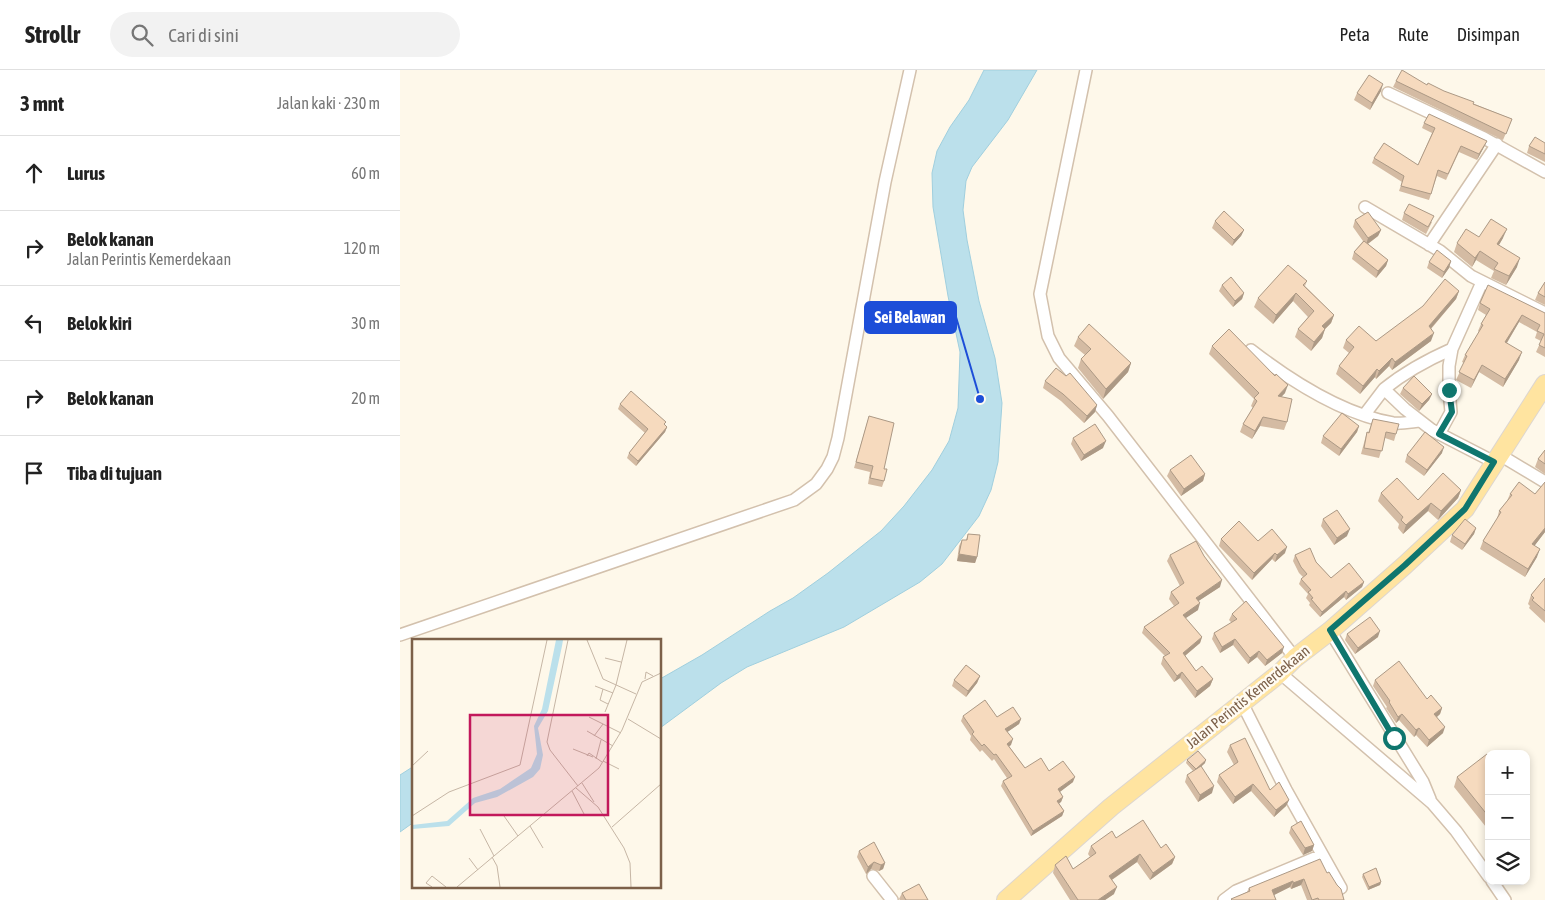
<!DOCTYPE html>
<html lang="id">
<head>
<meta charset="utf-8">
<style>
	body { margin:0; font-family:"Asap Condensed",sans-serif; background:#f2f2f2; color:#222 }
	.controls { position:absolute; right:15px; bottom:15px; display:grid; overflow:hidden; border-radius:10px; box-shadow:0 2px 8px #0003 }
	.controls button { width:45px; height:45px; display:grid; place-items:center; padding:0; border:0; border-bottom:1px solid #e0e0e0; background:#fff; color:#222; font:25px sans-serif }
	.stop { position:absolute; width:15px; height:15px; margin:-11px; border:4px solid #0f766e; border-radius:50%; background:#fff }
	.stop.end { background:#0f766e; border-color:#fff; box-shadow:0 1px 5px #0008 }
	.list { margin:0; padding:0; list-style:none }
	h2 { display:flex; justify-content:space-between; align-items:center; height:65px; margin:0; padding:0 20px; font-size:21px }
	h2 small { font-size:16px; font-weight:400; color:#767676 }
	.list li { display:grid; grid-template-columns:32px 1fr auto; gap:15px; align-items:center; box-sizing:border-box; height:75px; padding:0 20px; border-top:1px solid #e0e0e0 }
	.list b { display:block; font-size:19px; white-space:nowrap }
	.list p { margin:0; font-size:16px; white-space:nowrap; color:#767676 }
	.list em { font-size:16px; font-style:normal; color:#767676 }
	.icon { flex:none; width:28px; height:28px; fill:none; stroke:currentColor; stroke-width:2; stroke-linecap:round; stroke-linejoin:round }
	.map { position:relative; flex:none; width:1145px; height:830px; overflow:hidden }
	header { display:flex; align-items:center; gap:30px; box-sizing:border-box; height:70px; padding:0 25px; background:#fff; border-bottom:1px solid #e0e0e0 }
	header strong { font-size:24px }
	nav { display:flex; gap:28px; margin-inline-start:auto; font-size:18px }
	.search { width:350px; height:45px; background:#f2f2f2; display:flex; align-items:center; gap:12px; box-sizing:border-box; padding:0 18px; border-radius:28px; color:#767676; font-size:19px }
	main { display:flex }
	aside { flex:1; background:#fff }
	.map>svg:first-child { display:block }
</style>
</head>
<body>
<header>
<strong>Strollr</strong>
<div class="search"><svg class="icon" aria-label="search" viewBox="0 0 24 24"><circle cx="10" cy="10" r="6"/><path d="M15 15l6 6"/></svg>Cari di sini</div>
<nav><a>Peta</a><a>Rute</a><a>Disimpan</a></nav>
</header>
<main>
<aside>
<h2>3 mnt<small>Jalan kaki · 230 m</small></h2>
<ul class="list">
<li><svg class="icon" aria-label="ahead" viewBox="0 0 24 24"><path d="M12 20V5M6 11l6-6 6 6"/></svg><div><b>Lurus</b></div><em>60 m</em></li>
<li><svg class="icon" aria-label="right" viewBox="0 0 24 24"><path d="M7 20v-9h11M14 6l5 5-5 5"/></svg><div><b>Belok kanan</b><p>Jalan Perintis Kemerdekaan</p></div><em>120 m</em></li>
<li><svg class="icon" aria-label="left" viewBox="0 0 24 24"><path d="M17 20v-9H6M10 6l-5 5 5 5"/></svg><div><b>Belok kiri</b></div><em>30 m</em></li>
<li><svg class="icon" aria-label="right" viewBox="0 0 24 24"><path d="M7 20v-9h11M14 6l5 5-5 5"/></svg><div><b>Belok kanan</b></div><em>20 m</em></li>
<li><svg class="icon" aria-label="arrive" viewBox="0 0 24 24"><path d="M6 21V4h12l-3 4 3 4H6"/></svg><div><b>Tiba di tujuan</b></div></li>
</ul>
</aside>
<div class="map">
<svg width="1145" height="830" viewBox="0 0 1145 830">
	<rect width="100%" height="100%" fill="#fef8ea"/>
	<path fill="#bbe0eb" stroke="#a0cfde" d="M584,0H637L608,50L572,97L566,111L563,140L567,170L579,231L595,288L602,333L598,392L591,420L579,446L542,494L520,512L444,557L347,597L321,613L260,658V609L302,585L370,541L393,528L428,503L481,461L504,436L532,400L549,371L558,338L560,282L548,226L533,137L532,103L537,81L550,57L569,30Z
		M14,696V752L0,762V705Z"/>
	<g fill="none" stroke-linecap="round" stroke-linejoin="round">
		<g stroke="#d3c1ad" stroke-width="14">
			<path id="minor" d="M686,0L640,224L648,266L659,288L708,346L895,588
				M988,23L1084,68L1145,102
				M965,137L1040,181L1071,206L1145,243
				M1029,175L1097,74
				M851,280C891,311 943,344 993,353C1002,354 1011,352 1020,351
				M984,319C1005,302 1027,290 1052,279
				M965,344L984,319L1005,339L1032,360L1094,392
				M1039,364L1051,342L1049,320V296L1052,279L1082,212
				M1100,385L1145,412
				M930,561L1023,712L1030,729
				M0,565L394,430L416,414L427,399L433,387L438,368L485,112L510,0
				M880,603L1032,733L1056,761L1089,807
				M842,633L886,720L941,818
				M473,806L492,830
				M1092,811L1105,830
				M824,830L836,821L922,785"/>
		</g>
		<g stroke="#ddd6d0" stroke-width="20">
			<path id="primary" d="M606,830L711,737L880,603L895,588L930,561L1005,495L1065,439L1145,314"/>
		</g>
		<use href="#minor" stroke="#fff" stroke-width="11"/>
		<use href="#primary" stroke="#ffe4a0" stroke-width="18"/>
	</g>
	<path fill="#d4bba3" d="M996,11L1027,15L1112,49L1103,70L993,17Z
		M981,21L970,40L954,30L957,23Z
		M1024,53L1087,71L1084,77L1077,90L1059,82L1046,110L1037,106L1029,130L999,121L1002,112L972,93L974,88L1018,95L1032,63L1022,58Z
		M1145,73V92L1127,83L1129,76Z
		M1004,143L1032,152L1026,164L1002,150Z
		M955,150L981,160L978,166L968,174L988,190L986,196L976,208L952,189L954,182L963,171L953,157Z
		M815,151L844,160L841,166L832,176L812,158Z
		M1079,167L1103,168L1099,175L1117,197L1106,215L1091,208L1094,201L1076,190L1072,197L1054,182L1057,173Z
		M1051,191L1049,198L1042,208L1027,198L1029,192Z
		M907,211L905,216L934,245L931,253L925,259L922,268L911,281L895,267L898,259L908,247L893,231L873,254L854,237L858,228Z
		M1145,212V235L1135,230L1138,223Z
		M822,215L844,223L842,229L833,237L819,221Z
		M1059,221L1056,229L1031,259V271L992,300L989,296L976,309L975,307L960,324L936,304L939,296L949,283L943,278L946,270L976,271Z
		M1080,233L1145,243V287L1136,282L1141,271L1135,268L1137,262L1119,252L1107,273L1119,290L1103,317L1079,302L1071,318L1056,310L1064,293L1062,292L1065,285L1079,262L1078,261L1081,254L1086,245L1078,240Z
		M678,267L731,293L728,302L703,329L678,298L681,289L685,285L674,276Z
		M812,276L885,323L881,326L887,352L884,360L860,356L852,369L840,362L843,354L853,338L851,336L854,329L809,284Z
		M645,311L697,335L695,342L684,353L661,331L643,318Z
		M1003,318L1032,324L1029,330L1019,341L1000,324Z
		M220,334L266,352L264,355L267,357L265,362L236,396L227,388L229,383L245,363L218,339Z
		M469,346L484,399V411L482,417L468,414L470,402L454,398Z
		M973,349L996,364L994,371L985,368L979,388L961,384L965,369L967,362L968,363Z
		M959,356L957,362L939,386L921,373L923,366Z
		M673,368L703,378L681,391L671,374Z
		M1145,380V404L1135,397L1138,389Z
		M1042,383L1024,406L1005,392L1007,385Z
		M770,400L805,404L803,411L781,426L767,406Z
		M1145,412V462L1134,476L1137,487L1125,507L1080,479L1083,471L1097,449L1099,441L1107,431L1110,424H1135Z
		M1061,420L1058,428L1038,450L1028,441L1003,464L998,458L999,454L978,431L981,423L1018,430Z
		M923,449L947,466L934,475L921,456Z
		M1076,458L1074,464L1062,480L1050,472L1052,465Z
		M568,464L577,487L575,493L557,491L559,476L562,470H566Z
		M821,469L858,471L885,483L875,492L872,489L852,510L819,476Z
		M770,485L820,517L798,531V540L785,548L802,567L800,573L785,586L796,601L813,609L810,616L795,628L780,608L774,612L761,594L763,587L765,586L742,563L744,557L774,536L769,529L771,522L780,516L767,491Z
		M895,485L916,492L931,508L964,512L962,517L946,530L944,527L920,547L909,535L910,533L906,528L908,524L899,514L901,509L903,507L899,503L893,491Z
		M1145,508V553L1129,538L1130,536L1128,534L1131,525Z
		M832,544L882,583L865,596L857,587L848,594L833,575L820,583L812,569L814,563L832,553L829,550Z
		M947,564L978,567L955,584L945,570Z
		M580,606L577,613L566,627L552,616L554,610Z
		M975,610L1027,629L1042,638L1040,644L1037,647L1043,663L1027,677L1016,665L1014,667L999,650L996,653L986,638L987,637L973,616Z
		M563,646L621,649L619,654L607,662L611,675L609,676L625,698L649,701L673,712L659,722L663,727L661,732L659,733L664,741L662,746L631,766L601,716L603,711L607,708L594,689L592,691L582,680L580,682L570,670L571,666L561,651Z
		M830,675L870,720L889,730L886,736L874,747L851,721L833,734L817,712L819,705L834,695L827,682Z
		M1089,687V755L1086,757L1054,717L1057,707Z
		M787,690L805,693L801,697L812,723L798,732L785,712L787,705L793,701L786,693Z
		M891,757L914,775L912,781L903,785L889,763Z
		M716,768L761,778L775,787L772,794L750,810L737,792L712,810L714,824L705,830H670L653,803L655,795L673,799L690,787L688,784L691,776Z
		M459,781L485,793L483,799L479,801L471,799L466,804L457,787Z
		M927,803L944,830H907L901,815L891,819L890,817L874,825L876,830H831L847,822L849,818Z
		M963,804L981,812L980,815L968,820L962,807Z
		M502,823L528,830H500L499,829Z"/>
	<path fill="#ac9985" d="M983,14L981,21L970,40L972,33Z
		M1087,71L1084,77L1077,90L1079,84Z
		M1107,159L1103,168L1094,183L1097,174Z
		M844,160L841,166L832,176L834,170Z
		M981,160L978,166L966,175L968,168Z
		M1080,181L1076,190L1072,197L1075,188Z
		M1120,188L1117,197L1106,215L1109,206Z
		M988,190L986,196L976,208L978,201Z
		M1051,191L1049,198L1042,208L1044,202Z
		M1059,221L1056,229L1026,264L1029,256Z
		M844,223L842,229L833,237L835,231Z
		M896,223L893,231L873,254L876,245Z
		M934,245L931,253L919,265L922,256Z
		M1122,245L1119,252L1103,279L1105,272Z
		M925,259L922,268L911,281L914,272Z
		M1034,263L1031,271L992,300L995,292Z
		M1122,282L1119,290L1103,317L1105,309Z
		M992,288L989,296L976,309L979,301Z
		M731,293L728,302L703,329L706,319Z
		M1082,295L1079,302L1071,318L1074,310Z
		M977,299L975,307L960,324L963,316Z
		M888,315L885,323L875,334L878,326Z
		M1032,324L1029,330L1019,341L1022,334Z
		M697,335L695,342L684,353L687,346Z
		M863,347L860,356L852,369L855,361Z
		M959,356L957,362L939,386L941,379Z
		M267,357L265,362L236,396L238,391Z
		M706,371L703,378L681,391L684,385Z
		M1044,377L1042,383L1024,406L1027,400Z
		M805,404L803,411L781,426L784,419Z
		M1061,420L1058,428L1038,450L1041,441Z
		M1031,433L1028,441L1003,464L1006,455Z
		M1076,458L1074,464L1062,480L1065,474Z
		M1145,458V462L1129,483L1132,474Z
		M950,459L947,466L934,475L937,468Z
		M887,477L885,483L875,492L877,485Z
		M1140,479L1137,487L1125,507L1128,499Z
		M875,483L872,489L852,510L854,503Z
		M559,484L577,487L575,493L557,491Z
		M822,510L820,517L794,534L796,528Z
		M964,512L962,517L946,530L948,524Z
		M946,521L944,527L920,547L922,542Z
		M800,533L798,540L780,552L783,545Z
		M980,561L978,567L955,584L958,578Z
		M802,567L800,573L781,589L783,583Z
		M835,569L833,575L820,583L822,577Z
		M884,577L882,583L865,596L867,590Z
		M859,581L857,587L848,594L850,588Z
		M782,602L780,608L774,612L777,606Z
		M580,606L577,613L566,627L568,621Z
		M813,609L810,616L795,628L797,621Z
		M1042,638L1040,644L1032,651L1034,644Z
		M1002,644L999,650L996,653L998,647Z
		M621,649L619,654L603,665L605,659Z
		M1045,657L1043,663L1027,677L1029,670Z
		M1019,658L1016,665L1014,667L1016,660Z
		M613,669L611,675L605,679L607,674Z
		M806,690L805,693L795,702L796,699Z
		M675,707L673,712L656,725L658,719Z
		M853,714L851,721L833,734L835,727Z
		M814,716L812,723L798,732L800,725Z
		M663,727L661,732L655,736L657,731Z
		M889,730L886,736L874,747L876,740Z
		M664,741L662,746L631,766L633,761Z
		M1089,749V755L1086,757Z
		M914,775L912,781L903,785L905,778Z
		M740,784L737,792L707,813L709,806Z
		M775,787L772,794L750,810L753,803Z
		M474,792L471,799L466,804L468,797Z
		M485,793L483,799L479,801L481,795Z
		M904,809L901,815L891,819L893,813Z
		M893,811L890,817L870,827L872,820Z
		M981,812L980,815L968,820L969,817Z
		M717,817L714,824L705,830H698Z"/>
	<path fill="#f6dabe" stroke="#ac9985" d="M1002,0L1027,15L1028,13L1044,21L1074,32L1073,34L1112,49L1106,64L996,11Z
		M969,5L983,14L972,33L957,23Z
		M1029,44L1087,71L1079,84L1061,76L1048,104L1038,100L1031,124L1001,116L1004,106L974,88L984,73L1018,95L1035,58L1024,53Z
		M1135,67L1145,73V84L1129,76Z
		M1009,134L1034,146L1028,157L1004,143Z
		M824,141L844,160L834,170L815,151Z
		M968,142L981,160L968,168L955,150Z
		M1091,149L1107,159L1097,174L1120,188L1109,206L1094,199L1098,193L1080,181L1075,188L1057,173L1066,159L1079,167Z
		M964,171L988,190L978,201L954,182Z
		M1037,180L1051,191L1044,202L1029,192Z
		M888,195L907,211L903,215L934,245L922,256L925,259L914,272L898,259L914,241L896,223L876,245L858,228Z
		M831,207L844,223L835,231L822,215Z
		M1045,209L1059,221L1029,256L1034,263L995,292L992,288L979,301L977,299L963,316L939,296L954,277L946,270L959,256L976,271L1023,236Z
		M1145,212V227L1138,223Z
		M1088,215L1145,243V278L1139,275L1144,264L1137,261L1140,255L1122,245L1105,272L1122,282L1105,309L1082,295L1074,310L1059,302L1067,286L1065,285L1083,255L1081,254L1090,239L1080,233Z
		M689,254L731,293L706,319L681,289L691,279L678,267Z
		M829,259L875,306L876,304L888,315L878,326L892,329L887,352L863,347L855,361L843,354L857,331L854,328L859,323L812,276Z
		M656,298L666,306L670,303L697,335L687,346L663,324L645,311Z
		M1014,306L1032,324L1022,334L1003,318Z
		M231,321L266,352L264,354L267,357L238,391L229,383L248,359L220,334Z
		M942,343L959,356L941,379L923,366Z
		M469,346L494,353L484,399H487L484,411L470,408L473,396L456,392Z
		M973,349L999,354L996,364L986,362L982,381L964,378L967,362L969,363Z
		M695,354L706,371L684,385L673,368Z
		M1025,362L1044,377L1027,400L1007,385Z
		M1145,380V394L1138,389Z
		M791,385L805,404L784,419L770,400Z
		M1043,403L1061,420L1041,441L1031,433L1006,455L1001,450L1003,447L981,423L997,408L1018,430Z
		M1119,412L1135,424L1145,412V458L1132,474L1140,479L1128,499L1083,471L1101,442L1099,441L1112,425L1110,424Z
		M937,440L950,459L937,468L923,449Z
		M1065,449L1076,458L1065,474L1052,465Z
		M839,451L858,471L872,459L887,477L877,485L875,483L854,503L821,469Z
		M568,464L580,465L577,487L559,484L562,470H567Z
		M796,471L804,486L822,510L796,528L800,533L783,545L802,567L783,583L796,601L802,596L813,609L797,621L782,602L777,606L763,587L770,583L744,557L779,533L771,522L784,513L770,485Z
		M910,478L916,492L931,508L949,493L964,512L948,524L946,521L922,542L911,529L913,528L908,522L911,520L901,509L907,504L901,497L895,485Z
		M1145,508V541L1132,530L1134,528L1131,525Z
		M846,531L884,577L867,590L859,581L850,588L835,569L822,577L814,563L837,549L832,544Z
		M970,547L980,561L958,578L947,564Z
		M999,591L1027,629L1031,625L1042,638L1034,644L1045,657L1029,670L1019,658L1016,660L1002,644L998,647L989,632L990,631L975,610Z
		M566,595L580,606L568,621L554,610Z
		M585,630L597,647L613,637L621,649L605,659L613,669L607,674L625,698L641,688L649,701L663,691L675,707L658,719L663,727L657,731L664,741L633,761L603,711L612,706L596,684L594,685L584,674L582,676L572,664L574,662L563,646Z
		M845,668L870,720L879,712L889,730L876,740L853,714L835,727L819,705L838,692L830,675Z
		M798,681L806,690L796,699L787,690Z
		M1087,684L1089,687V747L1057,707Z
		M801,696L814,716L800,725L787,705Z
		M743,750L761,778L766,774L775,787L753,803L740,784L709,806L717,817L698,830H678L655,795L666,786L673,799L696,783L691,776L712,761L716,768Z
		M901,751L914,775L905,778L891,757Z
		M474,772L485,793L481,795L474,792L468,797L459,781Z
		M920,789L927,803L929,802L937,815L941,819L944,830H919L918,828L912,830L904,809L893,813V811L872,820L876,830H832L831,829L850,821L849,818Z
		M976,798L981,812L969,817L963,804Z
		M519,814L528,830H506L502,823Z"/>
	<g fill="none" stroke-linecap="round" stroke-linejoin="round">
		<path stroke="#0f766e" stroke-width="6" d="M994,668L930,560L1005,495L1065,439L1094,392L1039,364L1052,342L1049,320"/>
	</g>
	<g text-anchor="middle" stroke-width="5" stroke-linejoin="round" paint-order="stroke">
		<g font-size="15" fill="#7c6049" stroke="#fffbf2">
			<text transform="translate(848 627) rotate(-39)" y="5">Jalan Perintis Kemerdekaan</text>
		</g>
	</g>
	<g transform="translate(12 569)">
		<rect width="249" height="249" fill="#fef8ea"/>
		<path d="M144,1H151L150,7L136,72L126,89L131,116L128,130L121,138L85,158L63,164L37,187L0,190V186L35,182L61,159L88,150L119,129L125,115L122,87L130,70Z" fill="#bbe0eb"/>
		<path fill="none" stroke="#c6b6a5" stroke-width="1" d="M156,1L135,103L138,111L166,147M175,1L191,40L224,55M193,19L209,23M233,40L234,33L241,37M183,47L201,54M191,50L188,61L196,65M193,73L204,46L215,1M177,78L209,94M216,80L249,100M175,92L201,107M182,97L191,85M161,110L181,118M175,117L177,114L190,123M184,120L189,101M191,122L207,130M0,127L16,112M170,144L182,163M164,149L186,168L212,209L218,224L219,248M160,152L172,175M0,177L37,153L108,126L135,1M92,177L106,197M118,187L131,209M200,188L249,145M68,190L82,217M80,218L85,227L88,248M57,219L66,231M20,248L14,244L20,237L34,248M45,248L187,129L210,91L230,43L249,34"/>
		<path fill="#c2185b" fill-opacity="0.15" stroke="#c2185b" stroke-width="2.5" d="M58,76H196V176H58Z"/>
		<rect width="249" height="249" fill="none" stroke="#7c6049" stroke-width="2.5"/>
	</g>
	<path fill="none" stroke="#1d4ed8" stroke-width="2" d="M580 329L556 247"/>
	<circle fill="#1d4ed8" stroke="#fffbf2" stroke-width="2" cx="580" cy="329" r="5"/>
	<rect fill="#1d4ed8" stroke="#1d4ed8" stroke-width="2" x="465" y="232" width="91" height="31" rx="5"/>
	<g font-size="16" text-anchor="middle" font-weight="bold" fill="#fff">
		<text x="510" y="253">Sei Belawan</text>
	</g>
</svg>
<div class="controls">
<button>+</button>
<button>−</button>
<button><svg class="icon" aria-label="layers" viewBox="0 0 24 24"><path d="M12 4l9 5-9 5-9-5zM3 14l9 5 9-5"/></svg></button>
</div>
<div class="stop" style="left:994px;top:668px"></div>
<div class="stop end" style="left:1049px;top:320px"></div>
</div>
</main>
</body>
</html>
